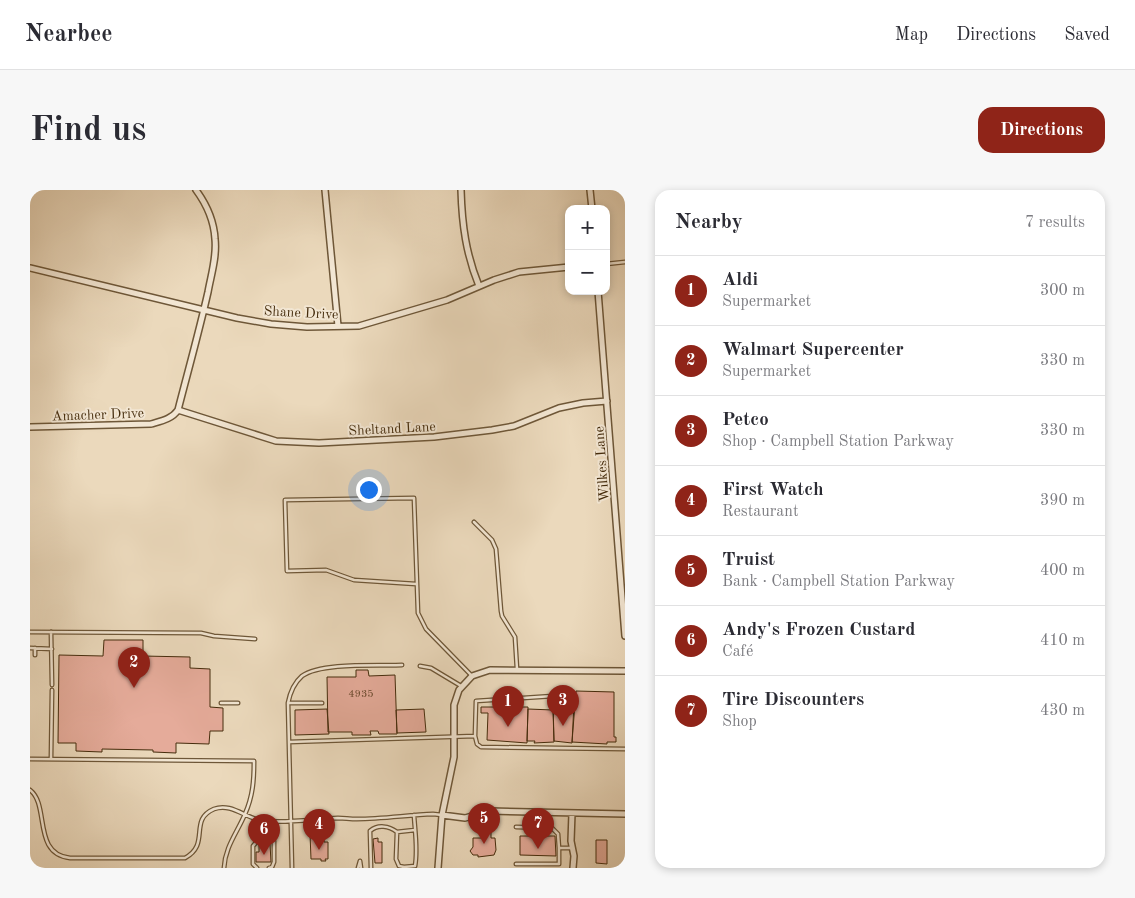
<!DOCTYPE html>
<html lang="en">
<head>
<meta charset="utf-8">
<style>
	body { margin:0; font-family:"Old Standard TT",serif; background:#f7f7f7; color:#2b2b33 }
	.controls { position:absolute; right:15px; top:15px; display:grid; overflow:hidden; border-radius:10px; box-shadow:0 2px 8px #0003 }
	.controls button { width:45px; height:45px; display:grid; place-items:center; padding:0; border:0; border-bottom:1px solid #e1e1e2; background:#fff; color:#2b2b33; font:25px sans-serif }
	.you { position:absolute; left:338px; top:299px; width:18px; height:18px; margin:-12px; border:4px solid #fff; border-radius:50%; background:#1a73e8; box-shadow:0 0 0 8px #1a73e833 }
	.badge { display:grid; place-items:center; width:32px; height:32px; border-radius:50%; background:#8f2418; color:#fff; font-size:16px; font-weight:700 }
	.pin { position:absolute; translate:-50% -41px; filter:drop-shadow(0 1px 2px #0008) }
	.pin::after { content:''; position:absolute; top:26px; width:18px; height:15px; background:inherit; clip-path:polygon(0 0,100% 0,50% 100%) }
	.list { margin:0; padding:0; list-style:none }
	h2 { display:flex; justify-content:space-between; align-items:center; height:65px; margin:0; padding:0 20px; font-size:21px }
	h2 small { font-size:16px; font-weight:400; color:#7c7c81 }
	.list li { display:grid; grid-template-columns:32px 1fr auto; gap:15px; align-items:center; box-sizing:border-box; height:70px; padding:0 20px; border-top:1px solid #e1e1e2 }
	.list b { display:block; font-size:19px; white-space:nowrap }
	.list p { margin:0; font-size:16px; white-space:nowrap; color:#7c7c81 }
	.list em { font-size:16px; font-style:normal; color:#7c7c81 }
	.map { position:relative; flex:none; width:595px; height:678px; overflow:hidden; border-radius:15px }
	header { display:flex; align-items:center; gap:30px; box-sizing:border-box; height:70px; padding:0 25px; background:#fff; border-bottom:1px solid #e1e1e2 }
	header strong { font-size:24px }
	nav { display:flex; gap:28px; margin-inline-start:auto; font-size:18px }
	.intro { display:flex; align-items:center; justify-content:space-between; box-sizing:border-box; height:120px; padding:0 30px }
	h1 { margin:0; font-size:35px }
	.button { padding:12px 22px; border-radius:15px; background:#8f2418; color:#fff; font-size:18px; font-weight:700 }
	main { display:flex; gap:30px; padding:0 30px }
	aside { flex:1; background:#fff; border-radius:15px; box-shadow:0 2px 8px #0003 }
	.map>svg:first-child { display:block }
</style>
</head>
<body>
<header>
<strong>Nearbee</strong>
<nav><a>Map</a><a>Directions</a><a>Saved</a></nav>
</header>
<div class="intro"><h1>Find us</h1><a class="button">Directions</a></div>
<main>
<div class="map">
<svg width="595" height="678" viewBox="0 0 595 678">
	<rect width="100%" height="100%" fill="#ebd9bc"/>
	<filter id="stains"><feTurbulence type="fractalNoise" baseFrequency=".004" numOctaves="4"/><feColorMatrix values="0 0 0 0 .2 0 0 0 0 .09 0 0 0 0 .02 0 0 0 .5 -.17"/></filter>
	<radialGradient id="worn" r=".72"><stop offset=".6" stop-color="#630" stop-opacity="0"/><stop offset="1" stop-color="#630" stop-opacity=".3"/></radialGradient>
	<path fill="#e5ab9a" stroke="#452c0c" d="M74,450H113V466L160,467V478L180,479V517L193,518V541H180L179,554L146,553V563L123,562V560L72,559V562L46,561V553H28L29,465L73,466Z
		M326,480H338L339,486L365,485L367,544H349L348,541H340L341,545H322V542H298L297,487H326Z
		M546,501L584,502V547H586V552H577V554L542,552Z
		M523,512L544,513L542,553L524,551Z
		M451,517H498L497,553L457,550L458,523H451Z
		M297,519L299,544L265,545V520Z
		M394,519L396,542L367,543L366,520Z
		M498,519L523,520L524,552L504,553L505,551H497Z
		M454,637H461V648H465L466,660L464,665L448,667V665H443L440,661L443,657V648H454Z
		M280,644L294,645V652H298V669H295L296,671H291V669H281Z
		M490,646H525L526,666L490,665Z
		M348,648V652H352V673H345L343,649Z
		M566,650H577V674L566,673Z
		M229,654H240L241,672H226V662H229Z"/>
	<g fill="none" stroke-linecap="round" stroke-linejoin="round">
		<g stroke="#6e5738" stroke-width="5">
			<path id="service" d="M576,74L595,72
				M444,332L462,350L466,359L471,421L472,426L485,447L487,479
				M386,394L324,390L296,380L257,381L255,310L384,308L388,423L396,439L442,486
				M0,442L171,443L184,446L225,449
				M21,442L22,495
				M0,458L22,459
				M5,458V465
				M390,476L401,478L431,496
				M538,505L446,511L445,546L447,554L451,557L595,559
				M191,513H208
				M258,513H292
				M259,552L445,546
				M0,569L224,571C224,590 223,606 215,624C207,643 195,657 194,678
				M21,569L22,500
				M0,600C20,615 2,664 40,668H155C181,654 158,630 184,619C202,612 217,630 235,631C259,633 284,629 308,628C314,628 320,629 327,629C352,629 378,625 403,624L412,625
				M384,625C385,642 388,660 385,676L374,677L369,676L366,669L367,642L385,640
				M486,637L522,638L528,644L529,658H542
				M234,649V631
				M486,674H529V658
				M227,678L223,674V656L229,649L244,651V672L242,677L239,678
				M262,678L258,513C260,503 264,493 272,486C291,472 348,476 372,475
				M328,678L330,671L331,678
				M341,678L340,641C348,634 359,636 367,642"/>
		</g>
		<g stroke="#6e5738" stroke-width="8">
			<path id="minor" d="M295,0L308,136
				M431,0C432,35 436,64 449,96
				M560,0L562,19
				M0,78L207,128L241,134L277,137L329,136L417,110L464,90L489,82L539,77
				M568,101L595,446
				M148,220L246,251L289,253L404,247L462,240L484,236L529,218L553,213L577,211
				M0,237L121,234C131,231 142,229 148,220C158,181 169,142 178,102C181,85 187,67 185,49C184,31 177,15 166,0
				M542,623L541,651L544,666L543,678
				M412,625L435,628L460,621L595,624
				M408,678L412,625L424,567V515L429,500L442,486L460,480L595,481"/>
		</g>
		<use href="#service" stroke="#f2e6d3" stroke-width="2.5"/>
		<use href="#minor" stroke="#f2e6d3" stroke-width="5"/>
	</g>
	<g text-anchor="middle" stroke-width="4" stroke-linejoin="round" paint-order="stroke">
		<g font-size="11" fill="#6d4c30">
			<text x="331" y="507">4935</text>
		</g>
		<g font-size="14" fill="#452c0c" stroke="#f2e6d3">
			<text transform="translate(271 122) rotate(3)" y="5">Shane Drive</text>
			<text transform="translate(68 224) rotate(-2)" y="5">Amacher Drive</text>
			<text transform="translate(362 238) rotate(-3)" y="5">Sheltand Lane</text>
			<text transform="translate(571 274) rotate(-94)" y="5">Wilkes Lane</text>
		</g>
	</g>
	<rect width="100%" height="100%" filter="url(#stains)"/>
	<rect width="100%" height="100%" fill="url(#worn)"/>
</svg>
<div class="controls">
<button>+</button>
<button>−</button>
</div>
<div class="you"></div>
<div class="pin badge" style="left:478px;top:537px">1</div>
<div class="pin badge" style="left:104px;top:498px">2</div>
<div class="pin badge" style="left:533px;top:536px">3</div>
<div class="pin badge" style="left:289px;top:660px">4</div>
<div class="pin badge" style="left:454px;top:654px">5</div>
<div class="pin badge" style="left:234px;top:665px">6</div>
<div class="pin badge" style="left:508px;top:659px">7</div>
</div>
<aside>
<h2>Nearby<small>7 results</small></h2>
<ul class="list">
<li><span class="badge">1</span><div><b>Aldi</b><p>Supermarket</p></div><em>300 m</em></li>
<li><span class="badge">2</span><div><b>Walmart Supercenter</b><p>Supermarket</p></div><em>330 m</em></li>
<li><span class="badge">3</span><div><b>Petco</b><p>Shop · Campbell Station Parkway</p></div><em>330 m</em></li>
<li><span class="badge">4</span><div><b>First Watch</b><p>Restaurant</p></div><em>390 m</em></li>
<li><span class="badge">5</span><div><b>Truist</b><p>Bank · Campbell Station Parkway</p></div><em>400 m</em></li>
<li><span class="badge">6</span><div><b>Andy's Frozen Custard</b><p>Café</p></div><em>410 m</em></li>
<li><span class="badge">7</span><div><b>Tire Discounters</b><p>Shop</p></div><em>430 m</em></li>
</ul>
</aside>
</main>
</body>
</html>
